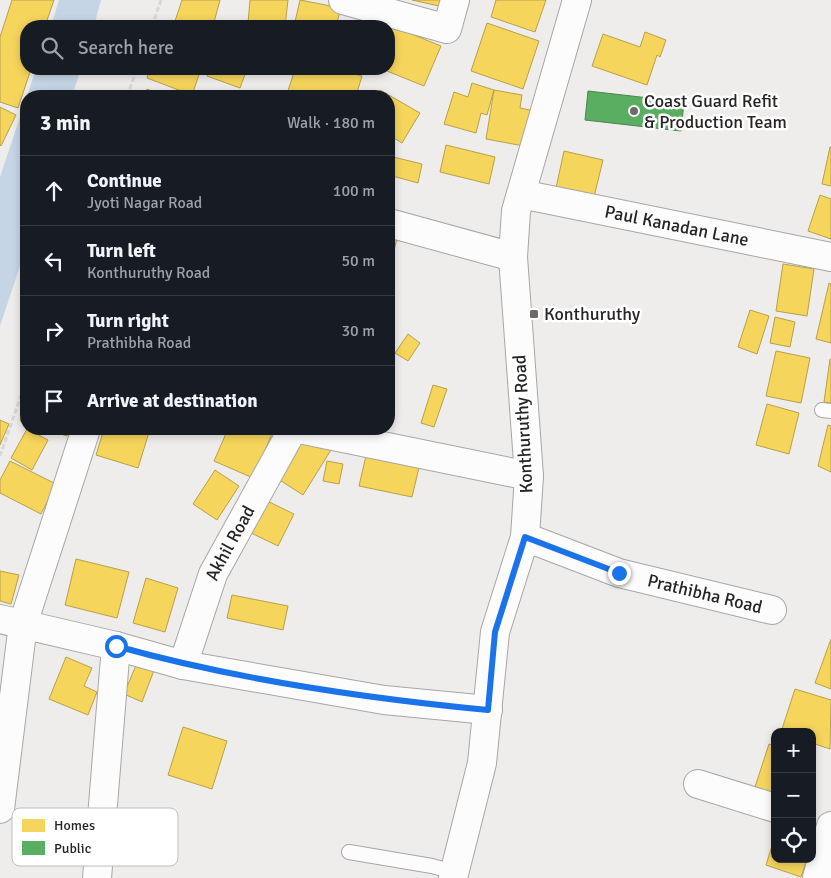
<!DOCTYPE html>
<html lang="en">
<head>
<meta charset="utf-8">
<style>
	body { margin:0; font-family:Signika,sans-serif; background:#20242c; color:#f1f3f6 }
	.controls { position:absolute; right:15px; bottom:15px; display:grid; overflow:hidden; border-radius:10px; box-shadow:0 2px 8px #0003 }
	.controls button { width:45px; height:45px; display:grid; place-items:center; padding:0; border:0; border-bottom:1px solid #363941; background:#171b24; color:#f1f3f6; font:25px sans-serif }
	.stop { position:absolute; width:15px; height:15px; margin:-11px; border:4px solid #1a73e8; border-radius:50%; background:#fff }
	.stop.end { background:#1a73e8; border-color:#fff; box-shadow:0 1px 5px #0008 }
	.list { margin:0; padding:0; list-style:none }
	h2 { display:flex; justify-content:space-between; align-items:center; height:65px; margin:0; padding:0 20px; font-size:21px }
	h2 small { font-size:16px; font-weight:400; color:#9ea1a6 }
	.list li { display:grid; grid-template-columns:32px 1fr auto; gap:15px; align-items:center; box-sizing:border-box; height:70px; padding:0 20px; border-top:1px solid #363941 }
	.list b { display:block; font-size:19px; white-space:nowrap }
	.list p { margin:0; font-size:16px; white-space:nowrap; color:#9ea1a6 }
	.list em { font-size:16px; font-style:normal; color:#9ea1a6 }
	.icon { flex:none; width:28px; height:28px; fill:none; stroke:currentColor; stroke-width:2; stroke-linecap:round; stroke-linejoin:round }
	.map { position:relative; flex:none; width:831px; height:878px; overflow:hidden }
	.search { position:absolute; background:#171b24; box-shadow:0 2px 8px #0003; left:20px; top:20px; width:375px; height:55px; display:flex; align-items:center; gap:12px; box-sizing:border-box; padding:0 18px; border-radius:20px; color:#9ea1a6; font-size:19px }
	.panel { position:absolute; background:#171b24; box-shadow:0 2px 8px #0003; left:20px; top:90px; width:375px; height:345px; border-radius:20px }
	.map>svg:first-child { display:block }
</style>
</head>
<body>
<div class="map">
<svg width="831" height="878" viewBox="0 0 831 878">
	<rect width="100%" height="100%" fill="#efedeb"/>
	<path fill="#c5d5e5" d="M59,0H101L94,26H51Z
		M36,69H81L72,96H27Z
		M26,99V248L0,326V177Z"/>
	<path fill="#f6d55c" stroke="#b8a04b" d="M12,0H54L45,26H26V69H31L18,108L0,102V37Z
		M182,0H220L213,26H193L175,21Z
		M250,0H288L285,26L248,23Z
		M300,0L341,8L336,26H294Z
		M412,0H450L448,8Z
		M496,0H546L535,32L491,17Z
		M382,22L441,46L424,86L382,69H389V26H380Z
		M487,23L539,41L523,89L471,71Z
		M645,32L666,40L660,57L657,55L647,85L592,66L603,34L640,47Z
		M150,69H201L192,95L147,78Z
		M209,69H247L240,88L207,76Z
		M295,69H337L362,76L356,96H294L287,94Z
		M472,83L494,90L487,115L481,113L476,133L444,124L454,92L468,97Z
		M147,89L165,96H144Z
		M380,90L420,113L402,143L389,135V96H377Z
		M494,90L522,95L520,108L535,111L529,147L486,139Z
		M0,107L16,115L1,146L0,145Z
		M446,145L495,157L489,184L440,172Z
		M830,147H831V186L822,184Z
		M564,151L603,160L594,197L556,188Z
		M389,156L422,164L418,183L389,175Z
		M820,195L831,199V239L808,231Z
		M389,233L398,235L392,258L389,257Z
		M783,264L814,269L807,316L776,311Z
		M829,283L831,284V343L816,339Z
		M750,310L769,316L757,354L738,347Z
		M775,317L795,322L790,347L770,343Z
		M408,334L420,343L408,361L395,353Z
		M776,351L810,358L801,403L766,396Z
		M830,359H831V403L824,402Z
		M433,385L447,389L434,427L421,423Z
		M26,402V423L20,421Z
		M767,404L799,413L789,454L756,445Z
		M0,420L9,424L0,445Z
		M828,425L831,426V472L818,466Z
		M27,429L48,440L32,470L11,458Z
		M45,429H70L67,436Z
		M104,429H150L138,468L96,455Z
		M228,429H274L253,478L214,461Z
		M306,435L331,450L303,495L278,479Z
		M368,447L421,459L412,497L359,486Z
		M10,461L56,484L41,514L0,493V480Z
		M327,461L343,464L339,484L323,481Z
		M215,470L239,486L217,520L193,504Z
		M261,498L294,514L278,546L245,530Z
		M76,559L129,572L117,618L65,605Z
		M0,571L19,575L11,604L0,601Z
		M146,578L178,588L165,632L133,623Z
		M232,595L288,606L283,630L227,618Z
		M831,639V689L815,683Z
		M66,657L92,668L84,686L97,692L88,715L49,699Z
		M139,658L156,665L142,702L124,694Z
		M795,689L831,700L830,749L812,743V732H781Z
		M183,727L227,741L212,789L168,775Z
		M769,744L775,746V797L754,790Z
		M775,836V859H807L801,877L766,865Z"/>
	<path fill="#5aae61" stroke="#4b854f" d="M588,91L684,102L681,131L585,120Z"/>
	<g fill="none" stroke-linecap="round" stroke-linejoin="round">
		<g stroke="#a8a6a5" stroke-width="16">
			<path id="lane" d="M822,410L831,411
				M349,852L432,866L454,872"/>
		</g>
		<g stroke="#a8a6a5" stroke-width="30">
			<g id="street">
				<path d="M343,0L447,29L455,0"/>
				<path id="s1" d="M521,194L831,257"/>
				<path d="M389,223L513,257"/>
				<path d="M299,429L529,476"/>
				<path id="s2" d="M525,537L619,573L772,610"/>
				<path d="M0,619L116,646L183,665L384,700L488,710"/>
				<path id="s3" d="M183,665L213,574L293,429"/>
				<path d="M698,784L775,808"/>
				<path d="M0,809L23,624L86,429"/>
				<path d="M97,878L116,646"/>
				<path d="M453,878L482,763L495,632L525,537L529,476L513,257L516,211L577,0"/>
				<path d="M817,878L831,826"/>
			</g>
		</g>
		<path stroke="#d7d7d7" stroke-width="3" stroke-dasharray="5 2.5" stroke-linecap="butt" d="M152,26L161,0
			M127,96L137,69
			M0,456L26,381"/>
		<use href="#lane" stroke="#fdfcfc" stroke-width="14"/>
		<use href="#street" stroke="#fdfcfc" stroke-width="28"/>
	</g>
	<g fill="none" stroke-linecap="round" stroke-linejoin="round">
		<path stroke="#1a73e8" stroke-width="6" d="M116,646C237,680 363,698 488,710L495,632L525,537L619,573"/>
	</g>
	<g fill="#6d6b6a" stroke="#fff" stroke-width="2">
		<circle cx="634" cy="111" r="5"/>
		<rect x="529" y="309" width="10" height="10" rx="2.5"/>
	</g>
	<g text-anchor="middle" stroke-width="5" stroke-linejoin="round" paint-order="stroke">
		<g font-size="18" fill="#272524" stroke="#fff" text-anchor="start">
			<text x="644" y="107">Coast Guard Refit<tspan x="644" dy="21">&amp; Production Team</tspan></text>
			<text x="544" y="320">Konthuruthy</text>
		</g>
		<g font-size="18" fill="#272524" stroke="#fff">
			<text dy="6" stroke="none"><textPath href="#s1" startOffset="159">Paul Kanadan Lane</textPath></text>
			<text transform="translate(523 424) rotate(-93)" y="6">Konthuruthy Road</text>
			<text dy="6" stroke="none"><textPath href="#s3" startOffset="131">Akhil Road</textPath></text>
			<text dy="6" stroke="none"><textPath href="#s2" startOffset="189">Prathibha Road</textPath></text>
		</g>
	</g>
	<rect x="12" y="808" width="166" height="58" rx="8" fill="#fff" stroke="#bebebd" stroke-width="1"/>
	<rect x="22" y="819" width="23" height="13" fill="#f6d55c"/>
	<rect x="22" y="841" width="23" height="14" fill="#5aae61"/>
	<g font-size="14" fill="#272524">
		<text x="54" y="830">Homes</text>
		<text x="54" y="853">Public</text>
	</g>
</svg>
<div class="controls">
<button>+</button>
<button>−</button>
<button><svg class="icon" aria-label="locate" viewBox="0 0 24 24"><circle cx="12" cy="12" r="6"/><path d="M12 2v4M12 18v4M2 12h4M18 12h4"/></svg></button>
</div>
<div class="stop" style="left:116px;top:646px"></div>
<div class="stop end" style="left:619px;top:573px"></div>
<div class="search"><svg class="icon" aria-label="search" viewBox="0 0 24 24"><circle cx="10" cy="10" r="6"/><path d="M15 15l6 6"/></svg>Search here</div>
<section class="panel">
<h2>3 min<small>Walk · 180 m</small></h2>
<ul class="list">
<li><svg class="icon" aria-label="ahead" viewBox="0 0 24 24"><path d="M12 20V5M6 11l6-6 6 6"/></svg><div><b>Continue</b><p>Jyoti Nagar Road</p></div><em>100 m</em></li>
<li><svg class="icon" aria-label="left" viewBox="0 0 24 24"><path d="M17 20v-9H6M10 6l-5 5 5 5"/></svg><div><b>Turn left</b><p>Konthuruthy Road</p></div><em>50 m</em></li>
<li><svg class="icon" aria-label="right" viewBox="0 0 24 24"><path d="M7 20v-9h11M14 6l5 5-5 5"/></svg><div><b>Turn right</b><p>Prathibha Road</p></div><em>30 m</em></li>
<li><svg class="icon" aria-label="arrive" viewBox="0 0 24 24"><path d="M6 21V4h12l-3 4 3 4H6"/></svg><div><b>Arrive at destination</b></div></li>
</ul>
</section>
</div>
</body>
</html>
